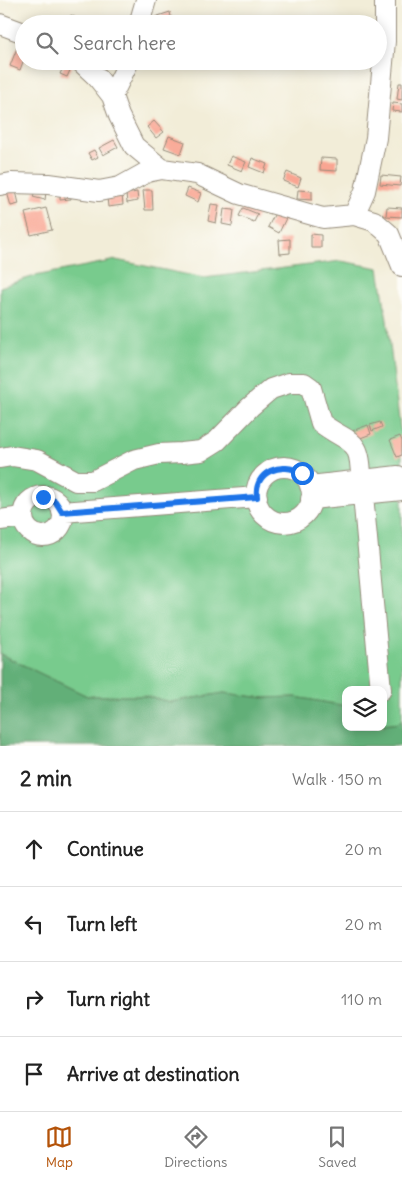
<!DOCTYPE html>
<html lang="en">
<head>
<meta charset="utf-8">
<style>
	body { margin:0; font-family:Delius,sans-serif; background:#f6f6f6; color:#222 }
	.controls { position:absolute; right:15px; bottom:15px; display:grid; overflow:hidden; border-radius:10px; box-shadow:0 2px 12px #0003 }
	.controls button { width:45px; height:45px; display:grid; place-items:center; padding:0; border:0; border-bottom:1px solid #e0e0e0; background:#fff; color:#222; font:25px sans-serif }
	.stop { position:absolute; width:15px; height:15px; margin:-11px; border:4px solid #1a73e8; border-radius:50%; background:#fff }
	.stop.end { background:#1a73e8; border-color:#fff; box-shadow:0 1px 5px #0008 }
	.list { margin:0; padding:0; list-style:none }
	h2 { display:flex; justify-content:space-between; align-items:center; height:65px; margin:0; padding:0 20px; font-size:21px }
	h2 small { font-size:16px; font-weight:400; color:#767676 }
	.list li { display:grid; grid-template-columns:32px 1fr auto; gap:15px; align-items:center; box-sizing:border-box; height:75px; padding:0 20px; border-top:1px solid #e0e0e0 }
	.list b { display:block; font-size:19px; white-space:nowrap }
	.list em { font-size:16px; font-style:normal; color:#767676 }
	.icon { flex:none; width:28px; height:28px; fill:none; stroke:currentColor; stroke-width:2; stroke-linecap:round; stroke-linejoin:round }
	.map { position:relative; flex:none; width:402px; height:746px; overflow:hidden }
	.search { position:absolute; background:#fff; box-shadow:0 2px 12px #0003; left:15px; right:15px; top:15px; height:55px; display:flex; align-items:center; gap:12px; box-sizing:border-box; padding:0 18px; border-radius:28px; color:#767676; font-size:19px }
	.sheet { height:365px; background:#fff }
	nav { display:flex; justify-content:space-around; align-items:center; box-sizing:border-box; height:70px; border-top:1px solid #e0e0e0; background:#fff; font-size:14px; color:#767676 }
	nav a { display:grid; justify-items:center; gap:2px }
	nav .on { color:#b45309 }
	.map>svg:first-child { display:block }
</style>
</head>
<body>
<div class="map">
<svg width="402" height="746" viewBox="0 0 402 746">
	<rect width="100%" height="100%" fill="#fdfcf7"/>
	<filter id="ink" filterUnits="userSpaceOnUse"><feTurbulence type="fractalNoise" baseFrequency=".02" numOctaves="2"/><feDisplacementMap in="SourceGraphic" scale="10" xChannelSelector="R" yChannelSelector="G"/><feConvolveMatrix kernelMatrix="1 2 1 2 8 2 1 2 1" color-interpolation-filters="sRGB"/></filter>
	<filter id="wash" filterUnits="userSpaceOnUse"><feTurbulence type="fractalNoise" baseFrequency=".0096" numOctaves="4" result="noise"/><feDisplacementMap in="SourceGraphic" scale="20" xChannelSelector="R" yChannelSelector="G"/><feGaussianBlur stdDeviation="1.12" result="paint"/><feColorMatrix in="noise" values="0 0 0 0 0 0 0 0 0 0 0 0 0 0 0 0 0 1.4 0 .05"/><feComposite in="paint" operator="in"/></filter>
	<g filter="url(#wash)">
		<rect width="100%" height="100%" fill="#f2edd8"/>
		<path fill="#78cb8d" stroke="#5a7a56" d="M116,260L204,278L341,261L379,268L387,320L400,428L402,434V720L399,723L383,725V690H346V706L295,697L264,698L224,693L171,702L144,696H87L0,654V287L35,276Z"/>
		<path fill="#62af78" stroke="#4e6c4b" d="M0,654L87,696H144L171,702L224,693L264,698L295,697L346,706V727H383V725L399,723L402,720V746H0Z"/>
		<g id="blocks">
			<path fill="#f9a592" d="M170,12L172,22L157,24L155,17Z
				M71,15L78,19L76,24H65Z
				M17,48L24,50V59L20,70L10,66Z
				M66,61L73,64L67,77L60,74Z
				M399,83H402V100L397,99Z
				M393,103L402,104V112L392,111Z
				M154,121L164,132L156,138L147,127Z
				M169,136L185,142L181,154L164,148Z
				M114,140L118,147L103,155L99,148Z
				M94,150L98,157L92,160L88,153Z
				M231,156L246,162L242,171L227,165Z
				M252,158L267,164L264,173L249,167Z
				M321,158L337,159V171L320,170Z
				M287,172L301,178L298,187L283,181Z
				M381,175L401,177L400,186L380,184Z
				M188,188L201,193L198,202L185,196Z
				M35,190L46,192L45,200L33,197Z
				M143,190H152L153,210H145Z
				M298,190L312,191V200L297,199Z
				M16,191L19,204L11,206L7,192Z
				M71,191V199L60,200V192Z
				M137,192L138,201L127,203L126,194Z
				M122,195L123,205L108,207L107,197Z
				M211,204L219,205L216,223L208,221Z
				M387,207L402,208V217L386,216Z
				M46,208L52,230L31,235L25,213Z
				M243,208L258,214L254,222L239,216Z
				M224,209L234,210L232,226L222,224Z
				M275,213L286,218L279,233L268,227Z
				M311,234L321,235V248H311Z
				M290,239V253L280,254L279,240Z
				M380,422L382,427L372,431L370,425Z
				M368,425L371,434L355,440L352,431Z
				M400,436L402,441V455L397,457L390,440Z"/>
		</g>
	</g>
	<g filter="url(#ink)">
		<use href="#blocks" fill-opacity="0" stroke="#968c7b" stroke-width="1"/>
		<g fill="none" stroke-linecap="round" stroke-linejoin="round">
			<g stroke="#968c7b" stroke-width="22">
				<path id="minor" d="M0,24L24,33
					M139,24L146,0
					M80,61L97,77L112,96L119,116L134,146L162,169L197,174L239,194L323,218L354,215L374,221L389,234L402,266
					M112,96L129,61
					M0,185L11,183L49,184L99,191L120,187L147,172L162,169
					M354,215L365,191L376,138L385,41V0
					M0,458L12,456L37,460L76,481H93L134,460L159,454L182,453L201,451L217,441L250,407L271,389L289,383H304L311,388L321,423C350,445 361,436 361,480
					M256 495a28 28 0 1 1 56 0a28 28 0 1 1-56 0Z
					M310,486L398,476L402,479
					M363,495L381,690
					M23 516a20 20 0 1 1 40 0a20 20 0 1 1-40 0Z
					M311,499L402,490
					M62,512L257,497
					M0,520L23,517"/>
			</g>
			<use href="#minor" stroke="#fff" stroke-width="20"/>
		</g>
	</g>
	<g fill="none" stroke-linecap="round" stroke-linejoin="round" filter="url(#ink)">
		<path stroke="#1a73e8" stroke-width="6" d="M43,497L55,501L62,512L257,497C254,471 282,461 302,473"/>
	</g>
</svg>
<div class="controls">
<button><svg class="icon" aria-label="layers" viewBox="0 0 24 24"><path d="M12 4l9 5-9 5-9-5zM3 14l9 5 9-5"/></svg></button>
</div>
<div class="stop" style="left:302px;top:473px"></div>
<div class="stop end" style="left:43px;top:497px"></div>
<div class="search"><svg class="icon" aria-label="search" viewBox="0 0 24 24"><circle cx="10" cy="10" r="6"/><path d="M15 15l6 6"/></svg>Search here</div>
</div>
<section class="sheet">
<h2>2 min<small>Walk · 150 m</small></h2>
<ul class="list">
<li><svg class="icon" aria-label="ahead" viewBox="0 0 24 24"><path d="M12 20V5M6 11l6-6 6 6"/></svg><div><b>Continue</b></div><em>20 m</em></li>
<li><svg class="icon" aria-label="left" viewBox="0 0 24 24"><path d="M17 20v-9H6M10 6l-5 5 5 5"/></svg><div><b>Turn left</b></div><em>20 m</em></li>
<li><svg class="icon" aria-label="right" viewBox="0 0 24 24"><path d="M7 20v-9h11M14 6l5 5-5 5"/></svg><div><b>Turn right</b></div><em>110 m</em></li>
<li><svg class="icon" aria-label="arrive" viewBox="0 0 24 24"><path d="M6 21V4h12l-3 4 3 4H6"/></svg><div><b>Arrive at destination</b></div></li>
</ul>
</section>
<nav>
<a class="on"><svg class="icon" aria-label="map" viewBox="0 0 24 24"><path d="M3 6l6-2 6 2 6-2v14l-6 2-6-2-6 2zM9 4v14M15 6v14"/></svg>Map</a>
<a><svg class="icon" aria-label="directions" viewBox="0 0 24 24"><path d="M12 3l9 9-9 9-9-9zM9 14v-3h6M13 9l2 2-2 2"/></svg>Directions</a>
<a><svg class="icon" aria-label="saved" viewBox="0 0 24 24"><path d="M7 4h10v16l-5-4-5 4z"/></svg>Saved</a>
</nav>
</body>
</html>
